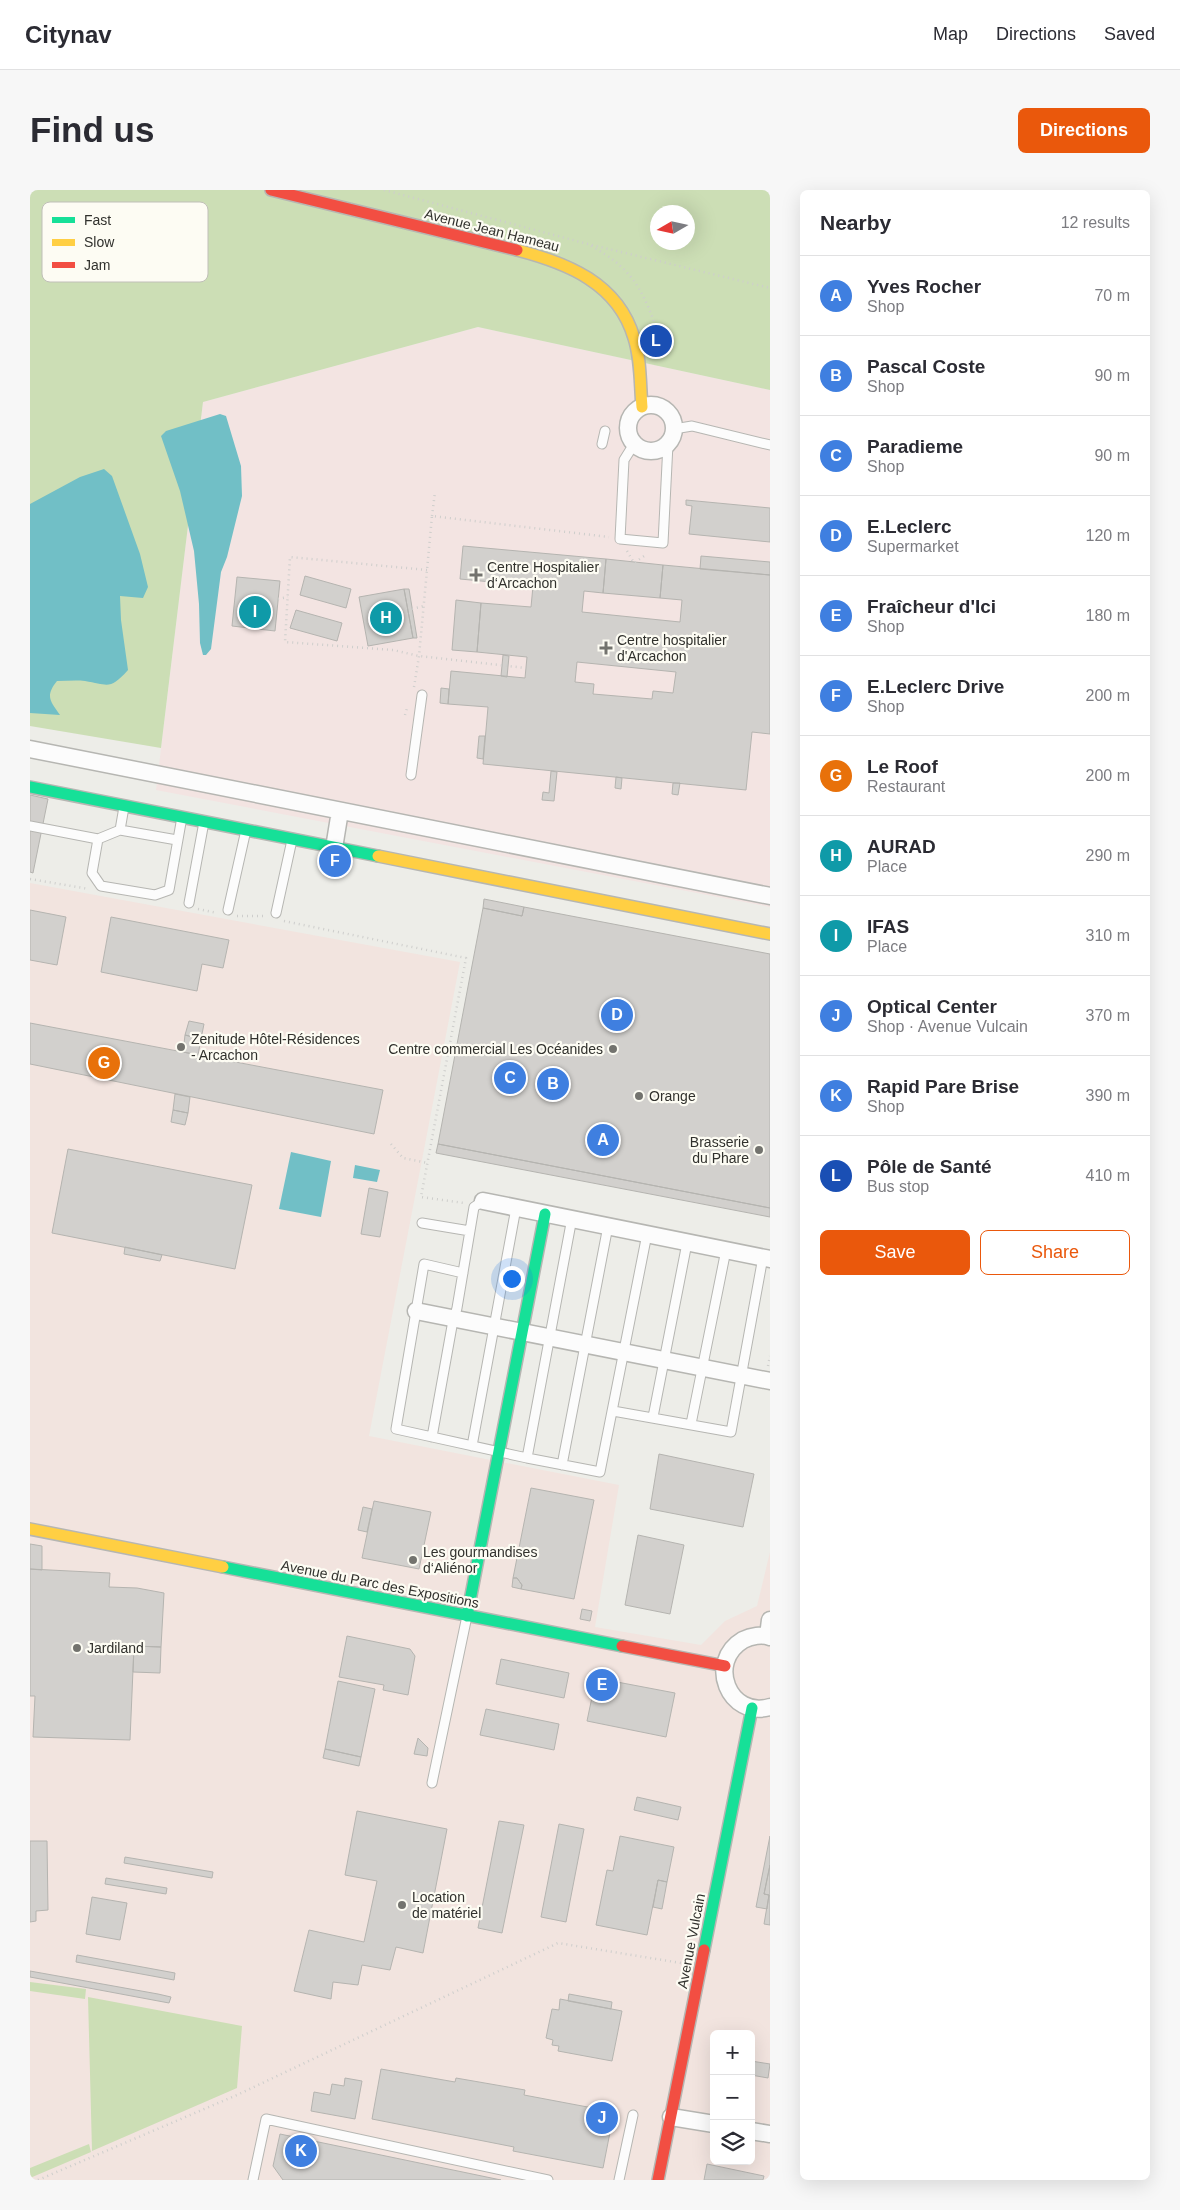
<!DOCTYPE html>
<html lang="en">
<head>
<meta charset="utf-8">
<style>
	body { margin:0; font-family:Arial,sans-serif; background:#f7f7f7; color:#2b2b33 }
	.controls { position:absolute; right:15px; bottom:15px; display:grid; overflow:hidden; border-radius:8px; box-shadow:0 5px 20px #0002 }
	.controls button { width:45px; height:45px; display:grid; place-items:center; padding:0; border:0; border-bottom:1px solid #e1e1e2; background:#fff; color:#2b2b33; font:25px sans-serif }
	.compass { position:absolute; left:620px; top:15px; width:45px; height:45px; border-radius:50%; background:#fff; box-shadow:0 5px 20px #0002; rotate:261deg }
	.you { position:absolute; left:481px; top:1088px; width:18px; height:18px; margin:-12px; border:4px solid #fff; border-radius:50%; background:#1a73e8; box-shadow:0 0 0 8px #1a73e833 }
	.badge { display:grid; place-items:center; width:32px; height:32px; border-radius:50%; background:#ea580c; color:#fff; font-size:16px; font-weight:700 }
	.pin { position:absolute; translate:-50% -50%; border:2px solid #fff; box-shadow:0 1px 5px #0006 }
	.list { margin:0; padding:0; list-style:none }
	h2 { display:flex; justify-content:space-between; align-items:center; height:65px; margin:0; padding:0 20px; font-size:21px }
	h2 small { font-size:16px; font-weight:400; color:#7c7c81 }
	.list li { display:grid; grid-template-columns:32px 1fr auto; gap:15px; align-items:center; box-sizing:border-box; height:80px; padding:0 20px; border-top:1px solid #e1e1e2 }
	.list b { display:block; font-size:19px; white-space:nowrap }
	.list p { margin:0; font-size:16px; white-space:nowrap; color:#7c7c81 }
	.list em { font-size:16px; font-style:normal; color:#7c7c81 }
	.actions { display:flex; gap:10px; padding:15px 20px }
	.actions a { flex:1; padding:11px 0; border:1px solid #ea580c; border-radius:8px; text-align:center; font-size:18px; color:#ea580c }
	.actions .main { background:#ea580c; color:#fff }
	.icon { flex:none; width:28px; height:28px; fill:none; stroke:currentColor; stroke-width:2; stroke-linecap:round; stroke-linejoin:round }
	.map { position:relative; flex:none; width:740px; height:1990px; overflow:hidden; border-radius:8px }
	header { display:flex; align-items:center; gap:30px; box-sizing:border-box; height:70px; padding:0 25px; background:#fff; border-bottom:1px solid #e1e1e2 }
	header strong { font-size:24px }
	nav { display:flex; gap:28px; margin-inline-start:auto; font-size:18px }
	.intro { display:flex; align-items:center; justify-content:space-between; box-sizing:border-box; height:120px; padding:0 30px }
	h1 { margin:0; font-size:35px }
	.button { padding:12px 22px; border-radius:8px; background:#ea580c; color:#fff; font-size:18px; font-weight:700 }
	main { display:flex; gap:30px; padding:0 30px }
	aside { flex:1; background:#fff; border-radius:8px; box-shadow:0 5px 20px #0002 }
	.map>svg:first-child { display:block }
</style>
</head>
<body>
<header>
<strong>Citynav</strong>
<nav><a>Map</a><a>Directions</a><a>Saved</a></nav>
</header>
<div class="intro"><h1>Find us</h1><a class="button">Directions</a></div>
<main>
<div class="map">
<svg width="740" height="1990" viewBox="0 0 740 1990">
	<rect width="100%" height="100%" fill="#edede8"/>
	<path fill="#f2e4df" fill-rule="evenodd" d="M0,693L430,772L339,1246L589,1295L565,1437L671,1455L695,1431L727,1416L740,1362V1990H0ZM684,1844H721V1971H684Z"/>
	<path fill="#f3e4e2" d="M448,137L740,200V717L126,600L173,212Z"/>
	<path fill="#ccdeb5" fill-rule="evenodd" d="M0,0H740V200L448,137L173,212L131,558L0,536ZM628,22H658V52H628Z
		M0,1792L56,1799L55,1809L0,1801Z
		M58,1807L212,1836L207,1898L62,1961Z
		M59,1954L61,1962L0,1988V1978Z"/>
	<path fill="#71bfc6" d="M190,224L196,226L211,276L212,306L197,367L191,382L181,459L176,465H173L170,453L169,414L164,361L150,301L131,246L136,241Z
		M74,279L82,286L110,364L118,397L113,408L90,406L91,430L98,480C80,500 79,495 55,491C46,490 36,491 27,491C15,506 20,511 30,525L0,523V314L50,287Z
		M261,962L301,971L291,1027L249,1019Z
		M325,975L350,980L347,992L323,988Z"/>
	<path fill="#d2d0cd" stroke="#b5b4b0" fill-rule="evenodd" d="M656,310L740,318V352L659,344L662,316L656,315Z
		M433,356L576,369L573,403L554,401L552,422L650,432L652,410L630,408L633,375L740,385V544L722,542L716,600L453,574L458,517L418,514L421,481L495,488L497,467L447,462L451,413L501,417L503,396L430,389ZM547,472L646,482L643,503L623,501L622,509L563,504L564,494L545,492Z
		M671,366L740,372V385L670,379Z
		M576,369L633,375L630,408L573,403Z
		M275,386L321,399L316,418L270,405Z
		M207,387L250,391L245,441L202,436Z
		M374,399L383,448L338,456L329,407Z
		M374,399H379L387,448H383Z
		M426,410L451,413L447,462L422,460Z
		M266,420L312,433L307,451L260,438Z
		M473,465L479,466L477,487L471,486Z
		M411,498L419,499L418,514L410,513Z
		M449,546H455L453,569L447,568Z
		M521,581L527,582L524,611L512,610L513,602L519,603Z
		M586,587L592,588L591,599L585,598Z
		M643,593H650L648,605L642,604Z
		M0,605L18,609L3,683L0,682Z
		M454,709L494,717L492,726L453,718Z
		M494,717L740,764V1018L408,954L453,718L492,726Z
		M0,720L36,727L27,775L0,770Z
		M81,727L199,750L193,778L172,774L167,801L71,782Z
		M159,831L174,834L171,849L155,845Z
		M0,833L353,900L344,944L0,874Z
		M155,845L171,849L168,865L153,862Z
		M145,904L160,907L158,923L143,920Z
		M143,920L158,923L155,935L141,932Z
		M408,954L740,1018V1027L406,963Z
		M38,959L222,995L205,1079L22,1043Z
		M339,998L358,1002L350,1047L331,1044Z
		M95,1057L132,1065L130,1071L94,1064Z
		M629,1264L724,1284L713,1337L620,1319Z
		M501,1298L564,1310L544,1409L491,1399L492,1395L487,1388H483Z
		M344,1311L401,1322L389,1379L332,1368Z
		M333,1317L342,1319L337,1342L328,1340Z
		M608,1345L654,1355L640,1424L595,1415Z
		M0,1354L12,1356V1380L0,1379Z
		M0,1379L80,1383L79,1397L107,1398L134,1403L131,1457L104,1456L100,1550L3,1547L5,1506H0Z
		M483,1388H487L492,1395L491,1399L482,1397Z
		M552,1419L562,1421L560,1431L550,1429Z
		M317,1446L380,1459L385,1466L378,1505L353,1500L354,1495L309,1487Z
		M104,1456L131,1457L130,1483L103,1482Z
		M471,1469L539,1483L534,1508L466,1494Z
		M566,1488L645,1503L636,1547L557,1531Z
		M308,1491L345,1499L331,1567L295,1559Z
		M456,1519L529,1534L524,1560L450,1545Z
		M388,1548L398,1558L397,1566L384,1564Z
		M295,1559L331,1567L329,1576L293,1568Z
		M607,1607L651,1617L648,1630L604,1620Z
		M327,1621L417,1639L393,1763L366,1757L360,1780L332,1775L328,1795L303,1792L301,1809L264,1801L279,1740L334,1752L347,1691L315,1685Z
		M469,1631L494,1635L472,1743L448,1738Z
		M529,1634L554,1639L536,1732L511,1727Z
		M590,1646L644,1657L637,1692L628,1690L617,1745L566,1735L577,1680L583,1681Z
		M740,1646V1675L734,1704L739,1705L737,1719L726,1717Z
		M0,1651H17L18,1720L6,1721V1731L0,1732Z
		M95,1667L183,1682L182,1688L94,1673Z
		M740,1675V1735L734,1734L739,1705L734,1704Z
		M76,1688L137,1698L136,1704L75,1694Z
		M628,1690L637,1692L632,1719L623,1717Z
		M62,1707L97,1713L90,1750L56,1744Z
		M47,1765L145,1783L144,1790L46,1772Z
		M0,1781L128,1804L141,1807L139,1813L0,1787Z
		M539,1804L582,1812L581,1819L538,1811Z
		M530,1809L592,1821L582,1871L528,1861L529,1856L522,1855L523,1850L516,1848L522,1819L529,1820Z
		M721,1871L740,1874L738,1888L721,1885Z
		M351,1879L425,1892L426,1888L495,1900L494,1905L584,1922L573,1978L483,1961L484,1957L342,1929Z
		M315,1888L332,1891L325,1929L281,1921L284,1902L300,1905L302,1894L314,1896Z
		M250,1944L471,1990H253L243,1976Z
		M677,1974L734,1986L733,1990H674Z"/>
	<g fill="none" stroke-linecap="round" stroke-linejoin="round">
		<g stroke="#b6b6b2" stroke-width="11">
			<path id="lane" d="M644,239L662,236L740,255
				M572,254L575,241
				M604,254L594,270L590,349L633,353L638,254
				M381,585L392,505
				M94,617L90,640L68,649L62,683L71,696L125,705L139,700L152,627
				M0,636L68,649
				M90,640L147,650
				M159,713L174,632
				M198,720L216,640
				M246,723L262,650
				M392,1033L440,1041
				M433,1083L394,1074L366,1239L497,1268L570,1282L617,1044
				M583,1221L701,1242L733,1067
				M623,1227L657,1053
				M661,1234L696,1060
				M402,1247L422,1136L427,1118L444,1017L453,1011
				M442,1256L486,1018
				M497,1268L542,1028
				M532,1275L578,1036
				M402,1593L437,1426
				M223,1990L236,1929L518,1990
				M589,1990L603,1925"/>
		</g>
		<g stroke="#b6b6b2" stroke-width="19">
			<path id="street" d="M598 238a23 23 0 1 1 46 0a23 23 0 1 1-46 0Z
				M0,559L740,706
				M304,658L310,621
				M453,1011L740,1069
				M386,1121L740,1191
				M738,1446L740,1430
				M740,1447C732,1444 721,1446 713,1450C676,1472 699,1529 740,1517
				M641,1927L684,1934
				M721,1941L740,1944"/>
		</g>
		<g stroke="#b6b6b2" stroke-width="14">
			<path id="fast" d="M0,597L348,666
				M193,1377L592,1456
				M437,1426L515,1024
				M674,1760L722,1518"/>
		</g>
		<g stroke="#b6b6b2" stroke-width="14">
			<path id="slow" d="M487,60C537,73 588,93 604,148C611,170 610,194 612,217
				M348,666L740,744
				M0,1339L193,1377"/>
		</g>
		<g stroke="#b6b6b2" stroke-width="14">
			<path id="jam" d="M241,0L487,60
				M592,1456L695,1476
				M628,1990L674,1760"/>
		</g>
		<path stroke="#cececc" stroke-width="2.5" stroke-dasharray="1 4" stroke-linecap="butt" d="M354,0L558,54L740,98
			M561,56C600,77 611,96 626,137L621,138
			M402,326L405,302
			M597,361L604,373L617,364
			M397,380L260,367L255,452L363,460L389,466L496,478
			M248,409L258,407
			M382,419L394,416
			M384,497L389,466L402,326L579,347
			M375,525L377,518
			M0,689L59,699
			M168,719L187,723
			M207,726H234
			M254,731L436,768L391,1007L434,1013
			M361,954L373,968L398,973
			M738,1176L740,1166
			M8,1990L207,1905L528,1753L651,1773"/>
		<use href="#lane" stroke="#fcfcfc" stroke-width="9"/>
		<use href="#street" stroke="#fcfcfc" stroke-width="16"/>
		<use href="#fast" stroke="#16e098" stroke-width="11"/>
		<use href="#slow" stroke="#ffcf43" stroke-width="11"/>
		<use href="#jam" stroke="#f24e42" stroke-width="11"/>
	</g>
	<g fill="#73736e" stroke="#fdfcf3" stroke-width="2">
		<path d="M443.5 377.5h5v5h5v5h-5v5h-5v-5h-5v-5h5z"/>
		<path d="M573.5 450.5h5v5h5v5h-5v5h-5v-5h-5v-5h5z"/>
		<circle cx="151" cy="857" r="5"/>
		<circle cx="583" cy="859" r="5"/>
		<circle cx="609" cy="906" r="5"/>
		<circle cx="729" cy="960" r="5"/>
		<circle cx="383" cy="1370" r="5"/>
		<circle cx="47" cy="1458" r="5"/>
		<circle cx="372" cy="1715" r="5"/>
	</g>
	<g text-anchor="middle" stroke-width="4.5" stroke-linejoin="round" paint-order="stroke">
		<g font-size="14" fill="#31312d" stroke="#fdfcf3">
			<text transform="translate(462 40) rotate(14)" y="5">Avenue Jean Hameau</text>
			<text transform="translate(350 1394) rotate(11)" y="5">Avenue du Parc des Expositions</text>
			<text transform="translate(661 1751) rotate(-79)" y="5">Avenue Vulcain</text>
		</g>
		<g font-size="14" fill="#31312d" stroke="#fdfcf3" text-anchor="start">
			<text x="457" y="382">Centre Hospitalier<tspan x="457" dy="16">d‘Arcachon</tspan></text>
			<text x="587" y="455">Centre hospitalier<tspan x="587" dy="16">d'Arcachon</tspan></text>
			<text x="161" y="854">Zenitude Hôtel-Résidences<tspan x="161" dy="16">- Arcachon</tspan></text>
			<text x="573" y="864" text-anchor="end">Centre commercial Les Océanides</text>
			<text x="619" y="911">Orange</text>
			<text x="719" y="957" text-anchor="end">Brasserie<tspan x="719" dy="16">du Phare</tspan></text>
			<text x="393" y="1367">Les gourmandises<tspan x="393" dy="16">d‘Aliénor</tspan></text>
			<text x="57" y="1463">Jardiland</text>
			<text x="382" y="1712">Location<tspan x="382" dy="16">de matériel</tspan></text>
		</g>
	</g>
	<rect x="12" y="12" width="166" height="80" rx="8" fill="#fdfcf3" stroke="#c0bfb8" stroke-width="1"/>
	<rect x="22" y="27" width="23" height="6" fill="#16e098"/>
	<rect x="22" y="49" width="23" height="7" fill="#ffcf43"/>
	<rect x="22" y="72" width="23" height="6" fill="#f24e42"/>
	<g font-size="14" fill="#31312d">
		<text x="54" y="35">Fast</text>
		<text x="54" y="57">Slow</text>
		<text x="54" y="80">Jam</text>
	</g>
</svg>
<div class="controls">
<button>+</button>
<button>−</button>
<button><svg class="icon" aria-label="layers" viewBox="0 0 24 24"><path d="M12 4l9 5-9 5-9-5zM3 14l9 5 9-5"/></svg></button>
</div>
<svg class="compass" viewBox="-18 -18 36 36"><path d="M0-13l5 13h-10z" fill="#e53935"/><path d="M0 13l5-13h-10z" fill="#7c7c81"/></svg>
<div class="you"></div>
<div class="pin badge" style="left:573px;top:950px;background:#3f7fe0">A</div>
<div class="pin badge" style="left:523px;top:894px;background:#3f7fe0">B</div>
<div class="pin badge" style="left:480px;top:888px;background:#3f7fe0">C</div>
<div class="pin badge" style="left:587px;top:825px;background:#3f7fe0">D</div>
<div class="pin badge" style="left:572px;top:1495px;background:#3f7fe0">E</div>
<div class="pin badge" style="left:305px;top:671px;background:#3f7fe0">F</div>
<div class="pin badge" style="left:74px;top:873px;background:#e8710a">G</div>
<div class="pin badge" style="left:356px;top:428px;background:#0f9aa8">H</div>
<div class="pin badge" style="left:225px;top:422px;background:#0f9aa8">I</div>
<div class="pin badge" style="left:572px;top:1928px;background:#3f7fe0">J</div>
<div class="pin badge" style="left:271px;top:1961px;background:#3f7fe0">K</div>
<div class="pin badge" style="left:626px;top:151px;background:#1a4fb4">L</div>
</div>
<aside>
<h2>Nearby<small>12 results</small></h2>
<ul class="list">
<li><span class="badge" style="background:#3f7fe0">A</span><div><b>Yves Rocher</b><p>Shop</p></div><em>70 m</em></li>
<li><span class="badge" style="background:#3f7fe0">B</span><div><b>Pascal Coste</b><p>Shop</p></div><em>90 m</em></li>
<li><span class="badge" style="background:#3f7fe0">C</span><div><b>Paradieme</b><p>Shop</p></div><em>90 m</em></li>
<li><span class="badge" style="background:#3f7fe0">D</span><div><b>E.Leclerc</b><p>Supermarket</p></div><em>120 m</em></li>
<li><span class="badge" style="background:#3f7fe0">E</span><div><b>Fraîcheur d'Ici</b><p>Shop</p></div><em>180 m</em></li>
<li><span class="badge" style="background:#3f7fe0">F</span><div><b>E.Leclerc Drive</b><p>Shop</p></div><em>200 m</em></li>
<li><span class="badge" style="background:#e8710a">G</span><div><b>Le Roof</b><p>Restaurant</p></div><em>200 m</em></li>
<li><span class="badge" style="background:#0f9aa8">H</span><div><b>AURAD</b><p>Place</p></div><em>290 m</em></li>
<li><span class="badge" style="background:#0f9aa8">I</span><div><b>IFAS</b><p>Place</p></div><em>310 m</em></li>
<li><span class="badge" style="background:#3f7fe0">J</span><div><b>Optical Center</b><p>Shop · Avenue Vulcain</p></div><em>370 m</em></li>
<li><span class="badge" style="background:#3f7fe0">K</span><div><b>Rapid Pare Brise</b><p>Shop</p></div><em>390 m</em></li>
<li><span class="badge" style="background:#1a4fb4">L</span><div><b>Pôle de Santé</b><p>Bus stop</p></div><em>410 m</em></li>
</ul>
<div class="actions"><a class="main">Save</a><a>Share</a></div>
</aside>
</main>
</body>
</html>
